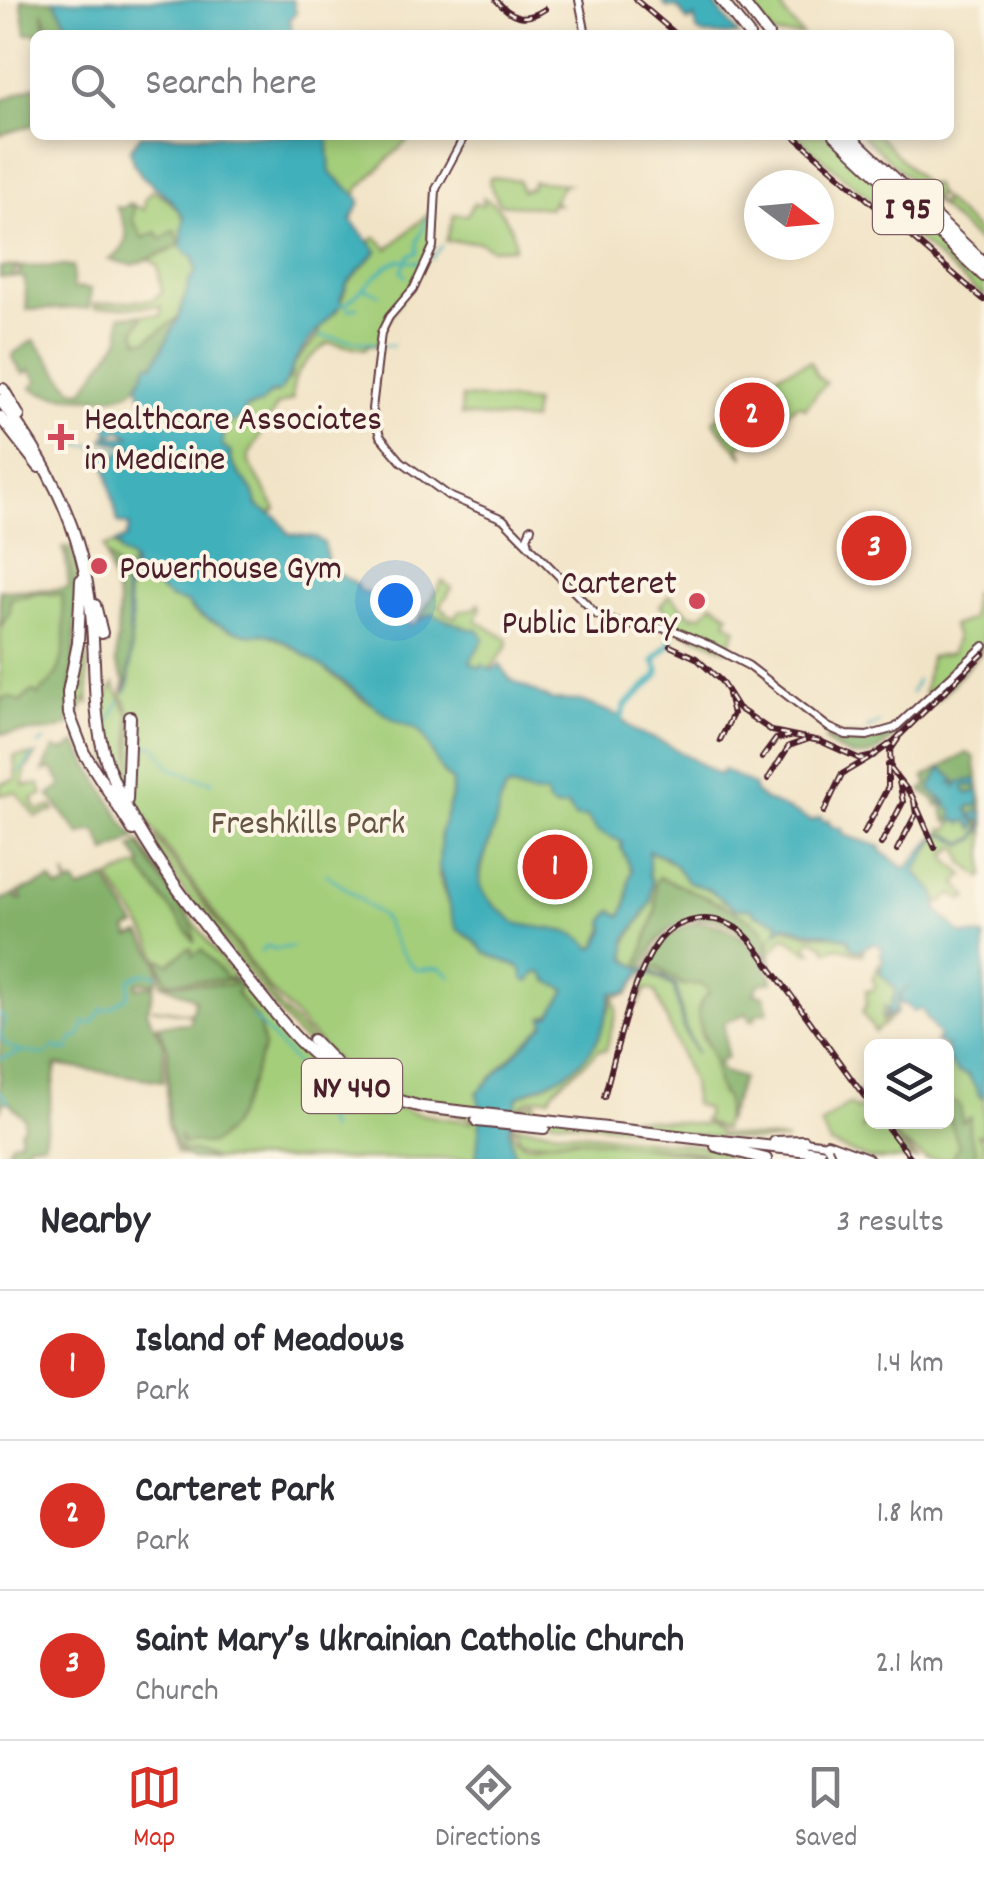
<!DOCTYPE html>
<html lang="en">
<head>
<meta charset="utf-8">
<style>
	body { margin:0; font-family:Dekko,sans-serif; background:#f2f2f3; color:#2b2b33 }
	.controls { position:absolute; right:30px; bottom:30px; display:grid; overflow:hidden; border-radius:15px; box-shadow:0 5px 15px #0003 }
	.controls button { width:90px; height:90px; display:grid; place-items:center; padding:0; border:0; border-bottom:2px solid #e1e1e2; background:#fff; color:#2b2b33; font:50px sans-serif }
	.compass { position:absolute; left:744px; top:170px; width:90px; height:90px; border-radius:50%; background:#fff; box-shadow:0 5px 15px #0003; rotate:106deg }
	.you { position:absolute; left:395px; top:600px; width:35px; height:35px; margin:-25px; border:8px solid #fff; border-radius:50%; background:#1a73e8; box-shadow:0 0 0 15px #1a73e833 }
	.badge { display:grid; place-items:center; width:65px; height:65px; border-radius:50%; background:#d93025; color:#fff; font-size:32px; font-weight:700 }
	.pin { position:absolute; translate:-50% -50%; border:5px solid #fff; box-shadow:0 2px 10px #0006 }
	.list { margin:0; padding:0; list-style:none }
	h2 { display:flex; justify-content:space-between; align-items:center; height:130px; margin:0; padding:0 40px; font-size:42px }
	h2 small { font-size:32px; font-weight:400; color:#7c7c81 }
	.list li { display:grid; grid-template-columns:65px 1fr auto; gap:30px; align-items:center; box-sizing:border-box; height:150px; padding:0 40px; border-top:2px solid #e1e1e2 }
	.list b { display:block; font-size:38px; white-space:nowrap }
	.list p { margin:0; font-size:32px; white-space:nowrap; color:#7c7c81 }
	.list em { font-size:32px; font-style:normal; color:#7c7c81 }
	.icon { flex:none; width:55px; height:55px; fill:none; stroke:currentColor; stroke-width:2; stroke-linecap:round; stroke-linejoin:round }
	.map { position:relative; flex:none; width:984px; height:1159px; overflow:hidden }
	.search { position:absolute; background:#fff; box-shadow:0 5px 15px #0003; left:30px; right:30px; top:30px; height:110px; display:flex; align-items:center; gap:25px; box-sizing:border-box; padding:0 35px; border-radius:15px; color:#7c7c81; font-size:38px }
	.sheet { height:580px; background:#fff }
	nav { display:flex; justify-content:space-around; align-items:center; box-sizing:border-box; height:140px; border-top:2px solid #e1e1e2; background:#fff; font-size:28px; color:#7c7c81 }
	nav a { display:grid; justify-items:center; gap:5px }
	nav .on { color:#d93025 }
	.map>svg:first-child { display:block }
</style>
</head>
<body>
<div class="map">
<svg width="984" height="1159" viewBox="0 0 984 1159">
	<rect width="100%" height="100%" fill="#fcf5e5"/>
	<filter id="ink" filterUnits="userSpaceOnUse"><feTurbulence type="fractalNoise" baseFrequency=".01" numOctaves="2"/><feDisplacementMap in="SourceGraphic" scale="20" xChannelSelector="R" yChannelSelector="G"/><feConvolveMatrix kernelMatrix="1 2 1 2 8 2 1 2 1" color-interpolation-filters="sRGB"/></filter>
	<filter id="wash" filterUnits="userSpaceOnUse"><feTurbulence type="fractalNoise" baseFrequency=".0048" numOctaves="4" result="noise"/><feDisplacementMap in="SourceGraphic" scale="40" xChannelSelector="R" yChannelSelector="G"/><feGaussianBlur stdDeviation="2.25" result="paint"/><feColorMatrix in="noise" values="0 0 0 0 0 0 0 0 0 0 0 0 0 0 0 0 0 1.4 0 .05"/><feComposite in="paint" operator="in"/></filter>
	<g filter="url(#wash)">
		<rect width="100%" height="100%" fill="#f1e3c6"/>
		<path fill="#a4ce7a" stroke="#777652" stroke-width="2.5" d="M745,0H778L785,14L802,35H773Z
			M330,135H413L358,189L357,195H353L330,173L328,143Z
			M795,135H831L889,194L984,281V297Z
			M862,135H878L925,184H933L939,196H934V200L942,206V198L984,238V248Z
			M490,177L518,180L522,191L532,187L533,181L568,184L562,187L553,201L558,204H550V208L499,204L489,182Z
			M153,190C167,198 183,210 186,226L182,229L185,249L192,255L196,272L190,280L179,317L147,340L139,341L135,331L142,318L138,315H161V306L95,308L94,304L152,300L162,293L158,266L148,259L171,251L179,241L174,230L160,240L151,234L144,239L132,220L133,206L130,203L144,210L145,199Z
			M483,198C500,204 517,230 514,248L492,249L480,242L446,241L454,214L467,215L474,203L483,205Z
			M428,214L432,216C433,278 393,294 377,346L368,345L366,349L328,343C310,357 289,373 293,399L277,406L249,455V463L276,509L271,514L259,508C254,487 231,474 230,452L222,446L225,426L244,416L245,409L261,404L271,393L275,394L291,377L293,365L318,336L322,325L340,307L347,283L377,251L369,242L376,237L388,249Z
			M810,361L817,376L826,383L805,408L799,404L739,446L744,458L713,421L767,378Z
			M462,397L534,403L532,421L461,415Z
			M114,544L132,561L134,572H142C153,586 171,598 188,603L191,610L201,617L243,633L267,634L280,640L318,663L362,699L388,712L396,721L418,729L436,755L438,765L452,780V796L441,831L439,878L457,929L476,941V944L521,968L529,981L536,972L543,973L547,980L567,990L553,1013L545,1016V1024C535,1035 485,1081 483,1088C479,1097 480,1103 481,1112L511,1111L518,1097L549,1083L610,1009L616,985L641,973L628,994L614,997L617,1010L606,1050H599C585,1067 554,1083 550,1098C524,1096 510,1109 513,1134C528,1153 538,1141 556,1140C603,1137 654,1149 701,1155L708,1159H197L176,1153L167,1125V1047L157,1025L190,1024L192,1014L152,1008L191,1013L195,998L161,984C165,948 128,908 109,878L142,864L132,848L140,842C197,926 270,1046 361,1093C396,1111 433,1118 472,1122V1118L385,1094L346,1072L267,986L153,829L140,809L132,785V718L122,694L125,681L116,663L119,604L112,569L103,547Z
			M62,547H72L79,576L60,729L0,734V590L75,589Z
			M442,581L452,588L440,607L446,610L445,613L456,617L458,612L476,608L479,603L481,607L476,620L507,639L508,645L486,675L463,664L432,614L419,619Z
			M976,593L978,596L984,593V643L929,693L924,694L930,657L952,653L956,638L952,626L971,619L973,594Z
			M670,595L693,617L696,614L701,616L713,603L729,615L726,622L736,629L727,650L671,626L674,619L660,606Z
			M83,602L89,705L86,699L79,715L73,713L72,690Z
			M114,684L129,715L133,798L151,830L146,834L117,785L98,712Z
			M36,755L25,771L24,786L39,784L43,794L32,799L37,811L52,806L55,810L36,817L16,792L0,795V784L16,779L14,756Z
			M510,787L543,793L571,809L575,818L587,817L594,827L622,842L621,848L632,871C624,885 633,903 619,916L613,910L597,946L592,949C558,924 556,933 520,925C513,923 506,916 500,912C466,890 485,858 494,828C498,815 499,802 505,790Z
			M958,813L979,825L984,824V876L982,878L963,862L959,848H953L949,854L946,853L948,861L964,875L956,883L969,897L962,900L953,894L939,904L933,890L915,871L938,835H947L941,833L942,829L948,830L952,824L946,821Z
			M155,837L282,1010L343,1072L295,1033L183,890L149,838Z
			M648,850L675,865L687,880L710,890L736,909L751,908L779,922V926L809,934L840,936L848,939L856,950L864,951L862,955L838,947L827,951L824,945L811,939L806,946L812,952L808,953L785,936L771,953L772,966L769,955L771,934L767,956L765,938L716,909L652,922L638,967C603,951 648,921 651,899C652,882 646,867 648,850Z
			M879,964L880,973L896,989L890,1010L882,1012V1021L895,1013L897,1006L898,1012L875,1032L862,1012L867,1004L866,990L871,991L876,985L872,979Z
			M654,966L683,985L701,984L708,988L709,993L698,1008L701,1035L712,1053L720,1093L727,1099L723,1130L703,1120L706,1118V1109L694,1104L692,1083L655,991L646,989L637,1006L646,972L674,987L683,1027L696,1054L684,1026L676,986L651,970Z
			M947,1059L958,1073L967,1074L979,1091L978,1095L984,1099V1136L978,1135L984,1143V1159H926L904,1143L917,1159H915L885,1122L948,1121Z
			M859,1092L872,1108L861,1130L868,1122H882L911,1159H868L830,1144L821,1124L849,1104L857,1110L864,1105L857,1094Z
			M535,1102L537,1109L709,1125L721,1134L787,1140L755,1141L516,1116L521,1108Z
			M515,1126L703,1146L757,1158L731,1155C719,1159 711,1154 699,1152L571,1138C553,1138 538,1145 520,1139Z"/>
		<path fill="#83b16a" stroke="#66684a" stroke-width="2.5" d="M21,0H54L74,35H51L43,12L45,33L26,34Z
			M35,86V124L0,135V101Z
			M129,203L134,209L133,220L143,238L157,232L161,239L175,230L180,242L177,247L133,265L109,260C133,247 128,227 116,207L124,208Z
			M73,266V288L91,289L89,308L27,310L24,277H16L21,270L14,269V277H0V267Z
			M138,315L142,318L135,331L139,341L147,340L179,317L154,364H148C144,374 140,385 131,391C116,401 45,400 31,387L38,381L30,370L23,374L12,358L14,353L34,340L73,390L83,391L120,338V316Z
			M65,551L69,553L77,598L69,725L52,731L0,734V699L10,697L20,702L32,691L38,695C44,688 51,683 55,676C70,653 63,617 62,595L41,593L10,599V612L0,628V590L30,592L69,588Z
			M106,556C134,570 135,665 125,693V681L116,663L119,604Z
			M984,649L943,694L878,751C859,762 840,754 825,740L827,737L839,744L844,736L875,738L892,733Z
			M76,743L123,822L136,838L106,852L97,832L88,831L80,835L49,795L62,786L53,769L43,771L54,748L64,751Z
			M967,753L974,757L984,824L979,825L958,813L946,821L941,804L937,806L935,800L921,791L928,784L924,777Z
			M138,843L193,928L195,942L141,869L142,863L132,848Z
			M65,874L69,884L75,882L79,890L106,879L136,926L127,929L130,937L141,934C151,949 164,965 156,983L137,982L136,988L155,985L147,1012L164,1044L163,1081L56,1065L44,1143H28L25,1159H3L12,1142L20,1140V1130L24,1126V1118L9,1102L2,1103L0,1112V900L17,894V900L22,899L19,892L51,880L58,889L68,885Z
			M659,877C676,884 757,918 764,931C768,939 766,952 768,961C757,950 750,935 736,927C709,911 677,917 658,941C651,949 648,959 643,968L638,967L656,910L655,884Z
			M699,922C733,923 756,946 771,975L772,982L759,984L754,993L764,996L769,1011L755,1015V1020H750L747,1013L724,1023L727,1057L719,1061L721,1071L742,1078L726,1122V1099C713,1087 717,1068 711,1053C704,1033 687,1010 709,993L708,989L701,984L683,985L658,967L647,970C657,945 671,928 699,922Z
			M188,948L192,949V956L202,950L227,978L235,979L239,986L236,993L258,1020L264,1047C255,1065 233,1159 196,1142L185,1144L179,1135L182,1151H194L214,1159H192L179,1153L168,1125V1049L158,1025L189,1023L195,999L162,983L234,985L231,980L166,981L158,958L169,964Z
			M947,1099L960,1105L962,1122L970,1117L969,1133L976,1151L972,1159H951L959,1147C954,1131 946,1114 947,1099Z"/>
		<path fill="#40b0bb" stroke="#456873" stroke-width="2.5" fill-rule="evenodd" d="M54,0H293L296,13L289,19L293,35H74Z
			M711,0L738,35H704L697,31L694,17L688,22L678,8L666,7L662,1Z
			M141,135H330L328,144L330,173L358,197L360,202L351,221L377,251L347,283L340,300L342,304C329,318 300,348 293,365C287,381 288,378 279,392L271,393L261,404L245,408L244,416L225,426L222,446L230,452C231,475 256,483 257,506L278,518L289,534L315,537L324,543L329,570L354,582L360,591L376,597L380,605L410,625L432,614L469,629H478L484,638L470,662L479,668L482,665L492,670L500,665L510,679L552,700L581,701L618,715L633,730L667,744L719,775L724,770L753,785L755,793C772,807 797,810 810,821L821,817L823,822L828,820L831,826L842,829L844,835L881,847V851L906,869L937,834L949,835L964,843L976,837L980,827H983L976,839L964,845L948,836L938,835L915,871L935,892L938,910L961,934L984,936V1099L978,1095V1091L967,1074C953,1076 947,1059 946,1046L935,1042L940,1037L921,1009L913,1012L907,1005L900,1004L901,995L909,986L899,995L895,1013L882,1018L888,1012L883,1005L889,1010L896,989L880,973L883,958L880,954L883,950L876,943C864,944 864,955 851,947L848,939C828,932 807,933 784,925L777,932L779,922L755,914L751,908L736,909L710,890L687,881L675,865L663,856L649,851V876L652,879L651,902L626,940V959C641,973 659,969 676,986L684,1026L697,1053L683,1027L674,987L659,976L642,972L627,993H612C603,1033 594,1061 553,1080C541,1086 529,1090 518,1097L509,1129L515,1159H476L481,1112L477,1093L545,1024L543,1017L550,1016L566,990L547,980L543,973H536L529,982L524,979L521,968L485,953L475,941L457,929L453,919L439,868L441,831L452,796V780C437,773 433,747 420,732C414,725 402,725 393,719C369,703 343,679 315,662C302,653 284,639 269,635C262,633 254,635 246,634C230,630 194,617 188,603L172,599L151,584L133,586L127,591L132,619L129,685L125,693C137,662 128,620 125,588L128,583L146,577L141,572L132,573L133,569L129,568L134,566L132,561L120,552L119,546L114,544L126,538L130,526L118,523L104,456L132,452V447L103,440L105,437H132L119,430L111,435L107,433L109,417H141L145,407L138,385L148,364H154L178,319L190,280L196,272L193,255L189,256L181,247L184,217L169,198L142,176L133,163L130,150ZM511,787L535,795L546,794L548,803L556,808L568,806L575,818L587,817L597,831L622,842L621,848L632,871C624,885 633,902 620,916L612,910L604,922L605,930L597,946L592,948C573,925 545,931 520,924C511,922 514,920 508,916C463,885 482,870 494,828C498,815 499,802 505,790Z
			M941,768L955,780L951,783H956L955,789L959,782L977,779L978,786L966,785L964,789L968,794L979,790V806L971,805L967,810L972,815L981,810L983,822L969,816L977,823L974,829L966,820L962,824L958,820L953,822V811L938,799L948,803L930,790Z"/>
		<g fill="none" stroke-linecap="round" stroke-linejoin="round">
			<path stroke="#40b0bb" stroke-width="2.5" d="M431,259L442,246
				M406,276L401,272L409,255L417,253V242L429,214
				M363,288L379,294
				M341,304L345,305L387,266L400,260L422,263
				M347,307L349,310L358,307
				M319,336L376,344
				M385,345L393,346
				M67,443L121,449L119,453
				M911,693L917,680
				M107,726L120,701
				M867,729L879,723
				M142,744L157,747
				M38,745L45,740
				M159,750L171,768
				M173,769L191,776
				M19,772L34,755
				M194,777L209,781
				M211,783V780
				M326,874L363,901
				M364,903L382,916L398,949L416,970L440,968L451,976
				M261,951L267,946L275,949L292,947
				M0,972V979
				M0,1014L4,1018L1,1036L6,1045L18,1051L45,1055L56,1046L61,1052L63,1048L68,1051L73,1038H79L85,1022L92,1024L102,1009H109L128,996L130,979L145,973L159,975
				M252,1016L313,1082L321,1106
				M0,1059L19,1053
				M0,1091L8,1102
				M324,1115L329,1130"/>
			<path stroke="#40b0bb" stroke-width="6" d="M622,717L625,706L657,676L659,671L654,660L671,643L670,633"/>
		</g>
	</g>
	<g filter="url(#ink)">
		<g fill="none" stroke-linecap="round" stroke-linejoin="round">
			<g stroke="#633c42" stroke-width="10">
				<path id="secondary" d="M579,0L586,35
					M465,135L436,189L433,247L414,288L389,317L381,333L372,409L380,436L401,461L449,496L503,519L597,615L624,625L671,629L711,646L749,666L828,727L846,735L867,736L895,728L984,646
					M529,545L527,537L531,528
					M804,1141L827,1144L828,1147"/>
			</g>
			<g stroke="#633c42" stroke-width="14">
				<path id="motorway" d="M721,0L749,35
					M741,0L768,35
					M835,135L984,276
					M849,135L984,263
					M3,389L19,416
					M0,400C49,463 84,533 91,613C96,659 92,705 103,750C123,826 207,930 258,992C277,1015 295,1040 319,1059C350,1083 384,1098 422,1107L809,1151L849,1159
					M0,417L39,467
					M81,580L78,643L68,692L69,714L84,753L133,830
					M95,605L102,633
					M127,800L130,717
					M313,1040L342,1070
					M477,1121L544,1128
					M775,1142L804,1141
					M827,1144L867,1159
					M716,1146L766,1159"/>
			</g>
			<use href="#secondary" stroke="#fff" stroke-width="6"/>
			<use href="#motorway" stroke="#fff" stroke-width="10"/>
			<g stroke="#4a1f2b" stroke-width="6">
				<path id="rail" d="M496,0C511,17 524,23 545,9
					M636,0L677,35
					M793,135L984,300
					M670,646L696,658L721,681L738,708L772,731L820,741L860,759L873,756L894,741L984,653
					M898,739L890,751L891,769L912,796L935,848
					M720,740L733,714L728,694
					M762,758L776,739L790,736
					M768,779L789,746L809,739
					M824,812L842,774L869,758
					M864,833L888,787V765
					M881,844L903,802L899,781
					M897,850L916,814L914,800
					M604,1097C617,1051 630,984 656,945C674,918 711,911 738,929C752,939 762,956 772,970C807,1015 837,1061 872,1106
					M883,1122L912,1159"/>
			</g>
			<use href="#rail" stroke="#fcf5e5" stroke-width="2.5" stroke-dasharray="8" stroke-linecap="butt"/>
			<g stroke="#633c42" stroke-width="10" stroke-linecap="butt">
				<path id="secondary-bridge" d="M828,1148L833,1159"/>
			</g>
			<use href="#secondary-bridge" stroke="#fff" stroke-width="6"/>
		</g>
	</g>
	<g fill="#d1495b" stroke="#fcf5e5" stroke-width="4">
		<path d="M56 422h10v10h10v10h-10v10h-10v-10h-10v-10h10z"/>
		<circle cx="99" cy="566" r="10"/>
		<circle cx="697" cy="601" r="10"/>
	</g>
	<g text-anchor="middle" stroke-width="8" stroke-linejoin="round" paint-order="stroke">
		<g fill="#fcf5e5" stroke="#7f5f63" stroke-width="2.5">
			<rect x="873" y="180" width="70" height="54" rx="8"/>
			<rect x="302" y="1059" width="100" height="54" rx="8"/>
		</g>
		<g font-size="32" font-weight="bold" fill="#4a1f2b">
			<text x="908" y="218">I 95</text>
			<text x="352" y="1097">NY 440</text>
		</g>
		<g font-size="35" fill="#4a1f2b" stroke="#fcf5e5" text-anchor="start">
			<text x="84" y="429">Healthcare Associates<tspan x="84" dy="40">in Medicine</tspan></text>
			<text x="119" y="578">Powerhouse Gym</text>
			<text x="677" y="593" text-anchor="end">Carteret<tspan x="677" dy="40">Public Library</tspan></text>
		</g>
		<g font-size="35" fill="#655443" stroke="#fcf5e5">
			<text x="308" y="833">Freshkills Park</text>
		</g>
	</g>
</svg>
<div class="controls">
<button><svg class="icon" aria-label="layers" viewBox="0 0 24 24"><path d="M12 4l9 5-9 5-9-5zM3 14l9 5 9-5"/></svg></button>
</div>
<svg class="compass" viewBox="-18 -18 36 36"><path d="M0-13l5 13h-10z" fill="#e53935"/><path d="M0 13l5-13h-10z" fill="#7c7c81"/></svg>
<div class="you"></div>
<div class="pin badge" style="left:555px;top:867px">1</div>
<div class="pin badge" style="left:752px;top:415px">2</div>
<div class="pin badge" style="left:874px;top:548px">3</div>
<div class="search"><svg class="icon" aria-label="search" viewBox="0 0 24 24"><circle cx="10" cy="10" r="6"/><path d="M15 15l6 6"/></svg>Search here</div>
</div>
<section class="sheet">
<h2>Nearby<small>3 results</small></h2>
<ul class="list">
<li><span class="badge">1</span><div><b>Island of Meadows</b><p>Park</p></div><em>1.4 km</em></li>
<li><span class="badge">2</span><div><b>Carteret Park</b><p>Park</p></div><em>1.8 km</em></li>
<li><span class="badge">3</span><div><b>Saint Mary’s Ukrainian Catholic Church</b><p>Church</p></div><em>2.1 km</em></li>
</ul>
</section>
<nav>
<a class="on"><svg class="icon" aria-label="map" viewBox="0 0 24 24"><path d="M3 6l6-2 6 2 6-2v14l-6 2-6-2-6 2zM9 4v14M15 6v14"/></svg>Map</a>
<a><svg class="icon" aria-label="directions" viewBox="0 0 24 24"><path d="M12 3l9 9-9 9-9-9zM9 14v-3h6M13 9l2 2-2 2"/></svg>Directions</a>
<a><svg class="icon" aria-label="saved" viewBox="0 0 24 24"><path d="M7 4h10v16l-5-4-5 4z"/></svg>Saved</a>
</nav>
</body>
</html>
